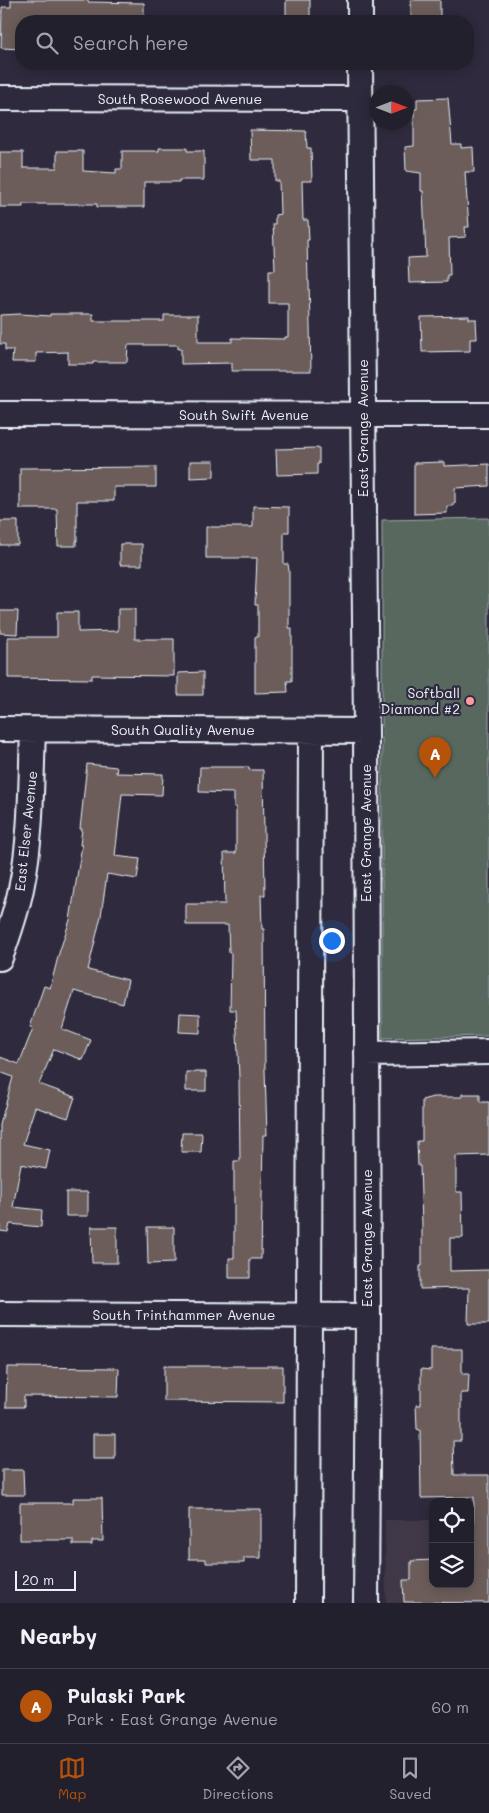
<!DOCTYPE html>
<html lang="en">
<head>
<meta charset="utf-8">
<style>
	body { margin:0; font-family:Mali,sans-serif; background:#2f2d3a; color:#f1f3f6 }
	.controls { position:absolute; right:15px; bottom:15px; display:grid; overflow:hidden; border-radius:10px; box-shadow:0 2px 12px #0003 }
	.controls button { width:45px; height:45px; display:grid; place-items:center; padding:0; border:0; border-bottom:1px solid #403e4a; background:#23202e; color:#f1f3f6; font:25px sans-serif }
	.compass { position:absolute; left:369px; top:85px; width:45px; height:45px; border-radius:50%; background:#23202e; box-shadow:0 2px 12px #0003; rotate:90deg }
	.scale { position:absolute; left:15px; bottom:12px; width:61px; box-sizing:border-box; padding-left:5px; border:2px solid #e8f1f8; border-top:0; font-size:14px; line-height:18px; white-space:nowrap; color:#e8f1f8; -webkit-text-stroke:4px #2f2a3d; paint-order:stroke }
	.you { position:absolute; left:331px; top:940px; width:18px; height:18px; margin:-12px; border:4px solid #fff; border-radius:50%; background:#1a73e8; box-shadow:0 0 0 8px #1a73e833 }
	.badge { display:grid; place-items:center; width:32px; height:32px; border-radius:50%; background:#b45309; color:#fff; font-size:16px; font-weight:700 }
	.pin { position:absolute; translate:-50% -41px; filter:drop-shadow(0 1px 2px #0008) }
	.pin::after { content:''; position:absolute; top:26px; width:18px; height:15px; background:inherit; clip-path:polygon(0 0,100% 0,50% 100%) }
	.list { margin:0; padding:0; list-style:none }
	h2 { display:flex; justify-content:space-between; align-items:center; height:65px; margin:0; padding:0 20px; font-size:21px }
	h2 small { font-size:16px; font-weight:400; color:#a3a3aa }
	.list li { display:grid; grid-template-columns:32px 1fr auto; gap:15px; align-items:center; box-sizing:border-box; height:75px; padding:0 20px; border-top:1px solid #403e4a }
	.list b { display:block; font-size:19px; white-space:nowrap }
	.list p { margin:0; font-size:16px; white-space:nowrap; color:#a3a3aa }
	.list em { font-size:16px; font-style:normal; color:#a3a3aa }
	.icon { flex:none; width:28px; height:28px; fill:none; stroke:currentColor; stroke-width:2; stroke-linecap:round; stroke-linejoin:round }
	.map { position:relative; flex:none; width:489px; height:1603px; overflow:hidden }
	.search { position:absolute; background:#23202e; box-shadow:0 2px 12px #0003; left:15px; right:15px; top:15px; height:55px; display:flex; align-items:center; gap:12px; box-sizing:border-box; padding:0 18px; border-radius:20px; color:#a3a3aa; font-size:19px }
	.sheet { height:140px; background:#23202e }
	nav { display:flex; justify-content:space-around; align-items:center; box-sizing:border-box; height:70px; border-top:1px solid #403e4a; background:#23202e; font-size:14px; color:#a3a3aa }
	nav a { display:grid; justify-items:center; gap:2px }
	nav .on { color:#b45309 }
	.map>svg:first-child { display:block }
</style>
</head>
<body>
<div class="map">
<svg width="489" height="1603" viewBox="0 0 489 1603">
	<rect width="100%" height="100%" fill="#2f2a3d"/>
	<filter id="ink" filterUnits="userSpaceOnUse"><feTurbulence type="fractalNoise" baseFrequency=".02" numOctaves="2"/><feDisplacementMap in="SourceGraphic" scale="10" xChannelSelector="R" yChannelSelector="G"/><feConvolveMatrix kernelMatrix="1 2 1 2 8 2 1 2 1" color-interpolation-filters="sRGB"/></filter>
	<g filter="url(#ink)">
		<path fill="#413946" d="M385,1520H433V1584H470V1520H489V1603H386Z"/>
		<path fill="#58675e" stroke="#a0acab" d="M489,518V1036L382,1038V520Z"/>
		<path fill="#6c5d5a" stroke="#e8f1f8" d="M11,0H88V2L144,3V21H21V49L1,48L2,7H11Z
			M286,0H310V21H286Z
			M411,0H440V21H411Z
			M448,98L452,144H461V148L473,147L474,172H465L469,227H465L466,237L449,238L450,275H447V282L409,283L408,258L426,257L423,191H421V173L406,171L405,147L414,146V109H417V99Z
			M250,130L306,131L307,148H311L312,181H302L303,220H308L309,240H307L308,281H309L311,371H232V363L181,364V349H178V345H128L127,362H93V364H68V352L36,353V362H12L13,350H5V344H0V315L20,314L50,316V314H93V321H164V315H198V342H232V338L285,339V337H288V303H269V270H275L273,224H275V215L280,214L279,181H275V160H251Z
			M159,148H187V151H204V180H179V182H144V207H97V204H23V207H0V152H23V168H57V151H83V171L116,173V169H122V151H159Z
			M469,316V319H476L477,339H470V351L422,352L421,317Z
			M319,448V464H317V474L277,475L276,449Z
			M190,461H214V477L190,478Z
			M444,462V466L489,464V486L455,488V503H453V506H447V513L414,514V463Z
			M156,467V487H114V501H77V541H76V546H58L57,509H20V468Z
			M253,506L289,507V532H284V564H288L289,571V628H292V681H287L288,692L255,693V637H258V605H255L257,558H206V527H253Z
			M0,521H18V545H0Z
			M120,544H142V565H120Z
			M118,609H135V639H174V676L92,675V679L8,678V637H57V612H78V632L118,631Z
			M0,611H18L17,634L0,633Z
			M203,672V695H178V673Z
			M87,764L117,767L116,773L163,774L162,795L122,794L115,856L140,859L137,879L107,874L101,916L88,970L128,980L123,1004L74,991L62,1029L91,1040L83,1060L54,1049L39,1084L75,1097L68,1118L35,1107L23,1144L50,1150L46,1169L21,1164L13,1207L42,1210L41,1227L10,1224L8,1232L0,1231V1125L13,1077L0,1072V1057L19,1064L33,1028L30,1027L44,986L50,988L59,953L70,920L82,845H80L82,829H80Z
			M200,767H249V770H263L265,895H261L262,929H264L265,1070L267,1135H263L261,1259H250V1278H229V1258H234V1161H240L239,1077L236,1010H230L231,953H229L228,925H186V904H225L224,853H236V807H234V793L199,792Z
			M180,1013L200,1014V1033L179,1032Z
			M186,1072H206V1091H186Z
			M462,1094H480V1102H489V1155L456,1156V1192H462L463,1238H450V1271L489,1270V1324H468L469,1288L420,1289V1266H422V1225L420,1166H418L417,1141H422V1100L433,1097H462Z
			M182,1133H202L201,1152H181Z
			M66,1192H88V1216H66Z
			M91,1227H117V1263H92Z
			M147,1227H174V1263L148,1264Z
			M431,1349H462V1374H469L468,1393H461V1441H453L454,1475H489V1603L404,1602L403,1580H411V1561L433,1560V1584H470V1579H472L474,1497L421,1498L420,1430L417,1429L416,1405H421V1369L431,1370Z
			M164,1366H283V1402L164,1401Z
			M7,1367L119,1368L118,1397L24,1396V1407H6Z
			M93,1434H115V1459H93Z
			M2,1470H23L24,1495H2Z
			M73,1498H102L103,1541H92V1545H73V1540H20V1503H73Z
			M189,1509H261V1558H244V1563H206V1559H189Z"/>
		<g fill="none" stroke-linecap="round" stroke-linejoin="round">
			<g stroke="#e8f1f8" stroke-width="28">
				<path id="minor" d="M360,0V21
					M360,64L366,731L368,1316L366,1603
					M0,98L361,99
					M0,414L489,415
					M0,729L366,731
					M0,958C8,936 16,913 21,889C32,837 31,782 33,730
					M367,1054L489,1052
					M0,1314L368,1316
					M308,1603L311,731"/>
			</g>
			<use href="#minor" stroke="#2f2a3d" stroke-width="24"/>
		</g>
	</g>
	<circle fill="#ff9aa2" stroke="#2f2a3d" stroke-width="2" cx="470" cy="701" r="5"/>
	<g text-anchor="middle" stroke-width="4.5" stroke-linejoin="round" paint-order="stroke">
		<g font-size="14" fill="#e8f1f8" stroke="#2f2a3d">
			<text x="180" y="104">South Rosewood Avenue</text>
			<text x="244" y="420">South Swift Avenue</text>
			<text transform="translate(363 428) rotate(-90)" y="5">East Grange Avenue</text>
			<text x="183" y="735">South Quality Avenue</text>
			<text transform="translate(26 831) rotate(-84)" y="5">East Elser Avenue</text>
			<text transform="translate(366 833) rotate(-90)" y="5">East Grange Avenue</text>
			<text transform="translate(367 1238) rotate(-90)" y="5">East Grange Avenue</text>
			<text x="184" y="1320">South Trinthammer Avenue</text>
		</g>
		<g font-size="14" fill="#e8f1f8" stroke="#2f2a3d" text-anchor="end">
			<text x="460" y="698">Softball<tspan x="460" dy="16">Diamond #2</tspan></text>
		</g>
	</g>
</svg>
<div class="controls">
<button><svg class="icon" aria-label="locate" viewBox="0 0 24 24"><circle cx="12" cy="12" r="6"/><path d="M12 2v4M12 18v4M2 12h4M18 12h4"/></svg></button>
<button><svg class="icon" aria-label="layers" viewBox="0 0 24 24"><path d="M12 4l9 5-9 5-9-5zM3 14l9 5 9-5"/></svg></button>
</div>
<svg class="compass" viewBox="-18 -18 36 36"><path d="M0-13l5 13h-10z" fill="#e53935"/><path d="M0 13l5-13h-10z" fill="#a3a3aa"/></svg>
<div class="scale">20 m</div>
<div class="you"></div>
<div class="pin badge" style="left:435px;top:778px">A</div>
<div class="search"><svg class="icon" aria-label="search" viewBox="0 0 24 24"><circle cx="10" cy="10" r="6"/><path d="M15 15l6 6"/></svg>Search here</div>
</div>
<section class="sheet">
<h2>Nearby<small></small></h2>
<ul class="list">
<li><span class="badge">A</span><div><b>Pulaski Park</b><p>Park · East Grange Avenue</p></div><em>60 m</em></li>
</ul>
</section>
<nav>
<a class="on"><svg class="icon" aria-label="map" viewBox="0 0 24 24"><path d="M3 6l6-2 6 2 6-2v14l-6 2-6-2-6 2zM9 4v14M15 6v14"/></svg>Map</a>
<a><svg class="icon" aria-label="directions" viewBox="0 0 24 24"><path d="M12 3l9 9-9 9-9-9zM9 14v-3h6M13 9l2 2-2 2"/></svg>Directions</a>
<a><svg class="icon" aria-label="saved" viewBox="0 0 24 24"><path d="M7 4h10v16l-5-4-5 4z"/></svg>Saved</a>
</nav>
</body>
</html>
